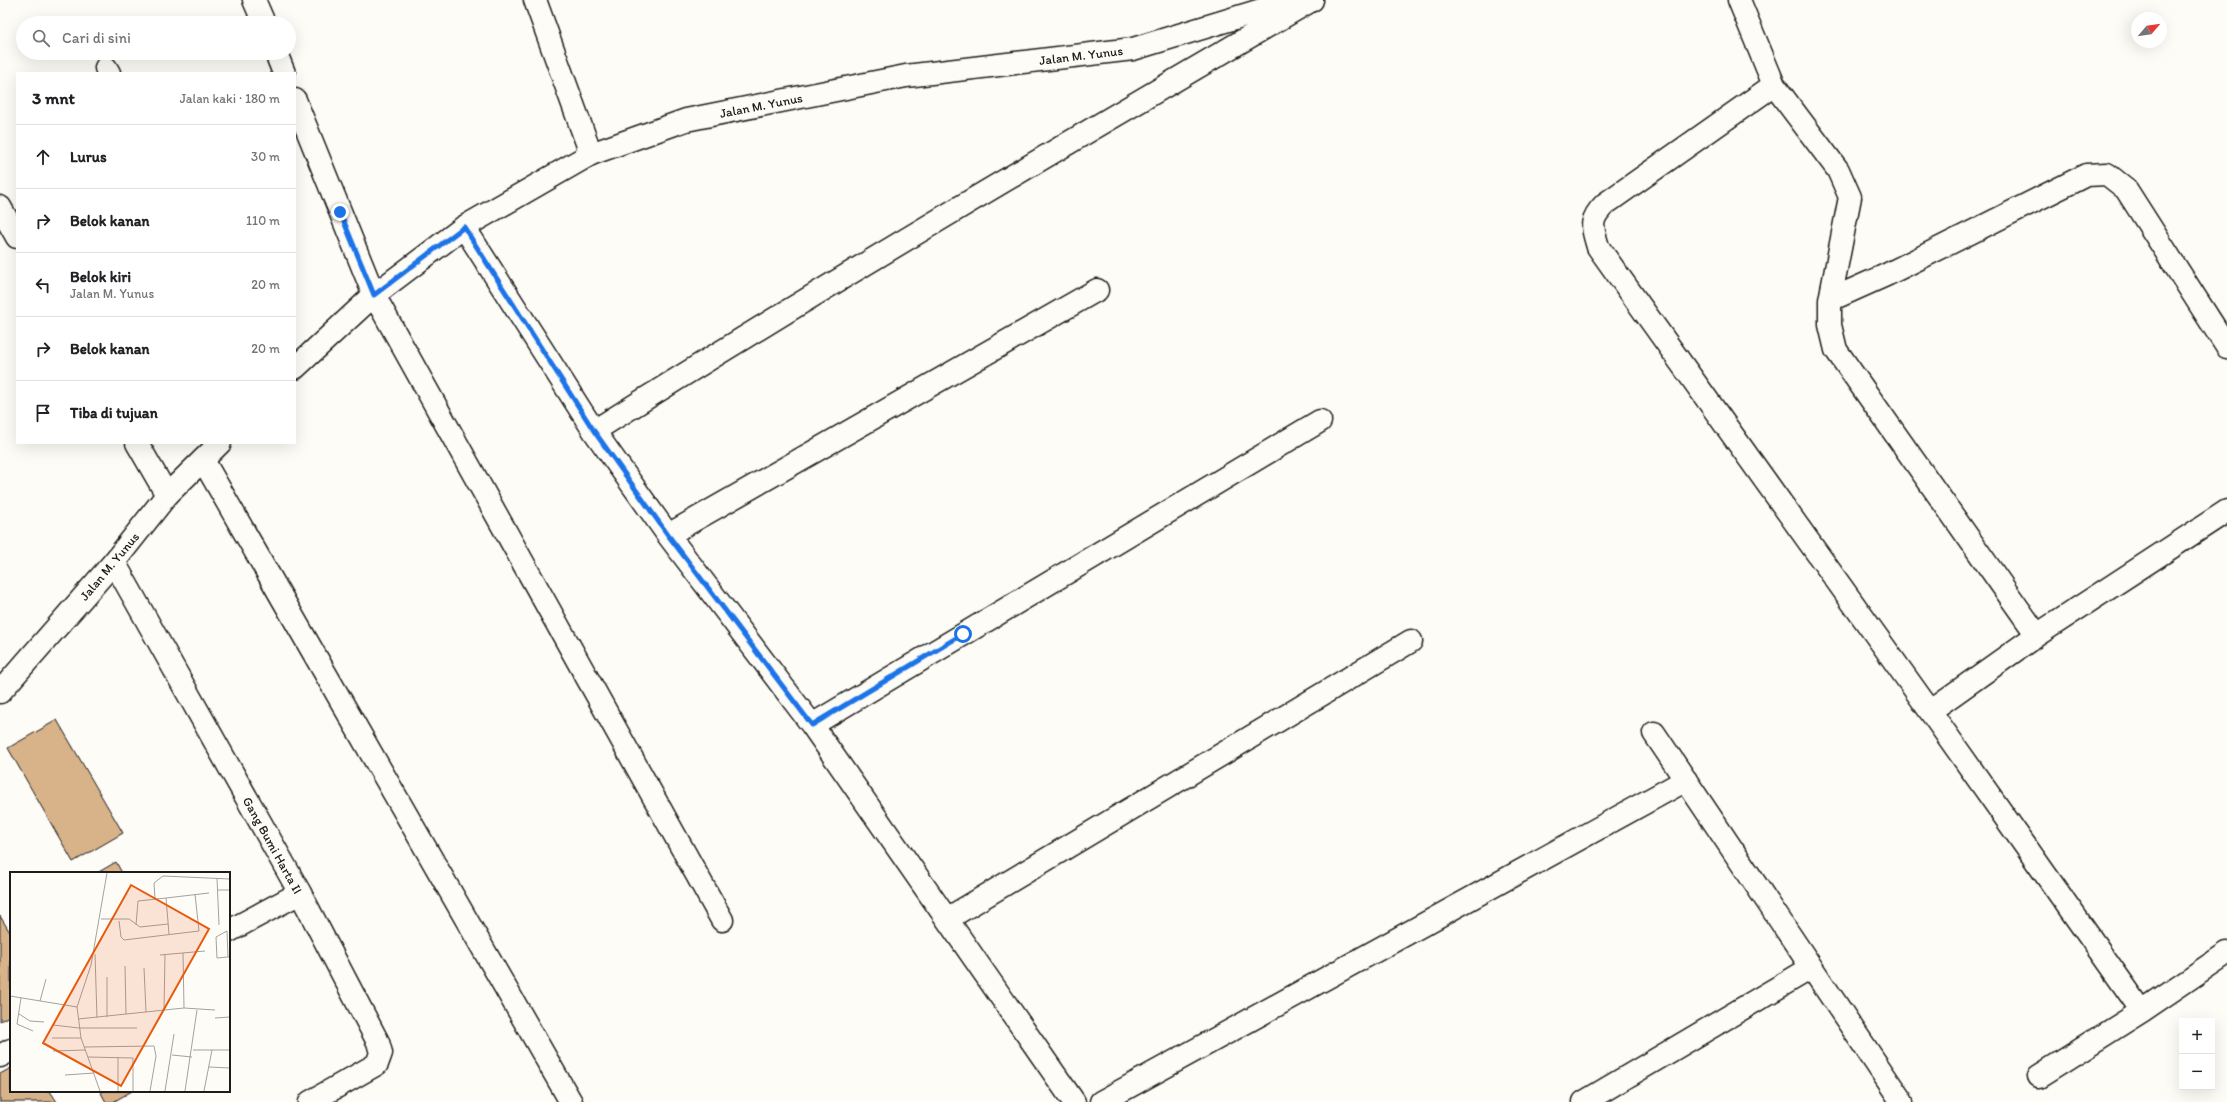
<!DOCTYPE html>
<html lang="id">
<head>
<meta charset="utf-8">
<style>
	body { margin:0; font-family:Itim,sans-serif; background:#f2f2f2; color:#202124 }
	.controls { position:absolute; right:12px; bottom:12px; display:grid; overflow:hidden; border-radius:0px; box-shadow:0 4px 16px #0002 }
	.controls button { width:36px; height:36px; display:grid; place-items:center; padding:0; border:0; border-bottom:1px solid #e0e0e0; background:#fff; color:#202124; font:20px sans-serif }
	.compass { position:absolute; left:2131px; top:12px; width:36px; height:36px; border-radius:50%; background:#fff; box-shadow:0 4px 16px #0002; rotate:61deg }
	.stop { position:absolute; width:12px; height:12px; margin:-9px; border:3px solid #1a73e8; border-radius:50%; background:#fff }
	.stop.end { background:#1a73e8; border-color:#fff; box-shadow:0 1px 4px #0008 }
	.list { margin:0; padding:0; list-style:none }
	h2 { display:flex; justify-content:space-between; align-items:center; height:52px; margin:0; padding:0 16px; font-size:17px }
	h2 small { font-size:13px; font-weight:400; color:#757577 }
	.list li { display:grid; grid-template-columns:26px 1fr auto; gap:12px; align-items:center; box-sizing:border-box; height:64px; padding:0 16px; border-top:1px solid #e0e0e0 }
	.list b { display:block; font-size:15px; white-space:nowrap }
	.list p { margin:0; font-size:13px; white-space:nowrap; color:#757577 }
	.list em { font-size:13px; font-style:normal; color:#757577 }
	.icon { flex:none; width:22px; height:22px; fill:none; stroke:currentColor; stroke-width:2; stroke-linecap:round; stroke-linejoin:round }
	.map { position:relative; flex:none; width:2227px; height:1102px; overflow:hidden }
	.search { position:absolute; background:#fff; box-shadow:0 4px 16px #0002; left:16px; top:16px; width:280px; height:44px; display:flex; align-items:center; gap:10px; box-sizing:border-box; padding:0 14px; border-radius:22px; color:#757577; font-size:15px }
	.panel { position:absolute; background:#fff; box-shadow:0 4px 16px #0002; left:16px; top:72px; width:280px; height:372px; border-radius:0px }
	.map>svg:first-child { display:block }
</style>
</head>
<body>
<div class="map">
<svg width="2227" height="1102" viewBox="0 0 2227 1102">
	<rect width="100%" height="100%" fill="#fdfcf7"/>
	<filter id="ink" filterUnits="userSpaceOnUse"><feTurbulence type="fractalNoise" baseFrequency=".025" numOctaves="2"/><feDisplacementMap in="SourceGraphic" scale="8" xChannelSelector="R" yChannelSelector="G"/><feConvolveMatrix kernelMatrix="1 2 1 2 8 2 1 2 1" color-interpolation-filters="sRGB"/></filter>
	<g filter="url(#ink)">
		<path fill="#d8b289" stroke="#1c1c1c" d="M57,720L123,833L73,862L8,748Z
			M116,862L122,873H97Z
			M0,916L11,934V1015L0,1021Z
			M11,1068V1091H50L57,1102H0V1074Z
			M100,1091H132L113,1102H106Z"/>
		<g fill="none" stroke-linecap="round" stroke-linejoin="round">
			<g stroke="#1c1c1c" stroke-width="25">
				<path id="minor" d="M254,0L264,23
					M535,0L591,154
					M1739,0L1774,85L1838,170L1850,197L1830,300V325L1836,350L2037,635
					M276,53L284,73
					M106,68L109,73
					M1774,85L1605,204C1589,220 1592,226 1598,247L1930,711L2142,1011L2227,953
					M295,100L374,295L722,920
					M0,207L17,237
					M464,227L594,431L668,535L812,725L1074,1102
					M1830,300L1886,275L2086,175L2107,174L2126,189L2227,347
					M594,431C830,282 1071,141 1312,0
					M137,443L167,495
					M203,460L571,1102
					M668,535L1097,290
					M114,562L300,893L378,1042L381,1053L377,1064L310,1102
					M1930,711L2037,635L2227,511
					M812,725L1320,421
					M1654,733L1902,1102
					M947,919L1411,641
					M229,931L300,893
					M0,1056L11,1050
					M2039,1076L2142,1011
					M1101,1102L1686,780
					M1584,1102L1811,968"/>
			</g>
			<g stroke="#1c1c1c" stroke-width="25">
				<path id="tertiary" d="M295,368L374,295L464,227L591,154L686,120L906,76L1133,49L1294,0
					M0,692L114,562L167,495L220,443"/>
			</g>
			<use href="#minor" stroke="#fdfcf7" stroke-width="22"/>
			<use href="#tertiary" stroke="#fdfcf7" stroke-width="22"/>
		</g>
	</g>
	<g fill="none" stroke-linecap="round" stroke-linejoin="round" filter="url(#ink)">
		<path stroke="#1a73e8" stroke-width="5" d="M340,212L374,295L464,227L594,431L668,535L812,725L963,634"/>
	</g>
	<g text-anchor="middle" stroke-width="3" stroke-linejoin="round" paint-order="stroke">
		<g font-size="13" fill="#1c1c1c" stroke="#fdfcf7">
			<text transform="translate(1081 55) rotate(-7)" y="5">Jalan M. Yunus</text>
			<text transform="translate(761 105) rotate(-11)" y="5">Jalan M. Yunus</text>
			<text transform="translate(109 566) rotate(-50)" y="5">Jalan M. Yunus</text>
			<text transform="translate(273 845) rotate(61)" y="5">Gang Bumi Harta II</text>
		</g>
	</g>
	<g transform="translate(10 872)">
		<rect width="220" height="220" fill="#fdfcf7"/>
		<path fill="none" stroke="#a3a29f" stroke-width="1" d="M207,6L209,53M207,18H220M145,27L144,11L153,4L220,7M91,47H119L130,55L158,52M109,49L111,65L114,68L189,59L185,22M126,53L128,29L156,26M159,62L156,26L199,21M173,81L174,136M85,82L87,146M150,83L195,79M218,85L217,59L206,65L207,86L218,85H220M115,94L116,142M134,96L136,140M97,105V145M0,124L67,135M11,126L7,152L23,159M30,129L36,107M154,138L155,82M9,142L20,149L34,150M205,146L220,145M68,147L174,136L205,138M43,153L69,156H127M42,166H71M74,175L144,174L146,184L140,219M183,178H220M43,179L75,178M162,183L182,185M78,185L123,186V219M199,195L220,196M55,203L84,201M90,219L71,166L67,135L81,93L97,1M108,219V185M155,219L164,162M175,219L187,138M194,219L202,178"/>
		<path fill="#e8590c" fill-opacity="0.15" stroke="#e8590c" stroke-width="2" d="M121,13L199,57L111,214L33,171Z"/>
		<rect width="220" height="220" fill="none" stroke="#1c1c1c" stroke-width="2"/>
	</g>
</svg>
<div class="controls">
<button>+</button>
<button>−</button>
</div>
<svg class="compass" viewBox="-18 -18 36 36"><path d="M0-13l5 13h-10z" fill="#e53935"/><path d="M0 13l5-13h-10z" fill="#757577"/></svg>
<div class="stop" style="left:963px;top:634px"></div>
<div class="stop end" style="left:340px;top:212px"></div>
<div class="search"><svg class="icon" aria-label="search" viewBox="0 0 24 24"><circle cx="10" cy="10" r="6"/><path d="M15 15l6 6"/></svg>Cari di sini</div>
<section class="panel">
<h2>3 mnt<small>Jalan kaki · 180 m</small></h2>
<ul class="list">
<li><svg class="icon" aria-label="ahead" viewBox="0 0 24 24"><path d="M12 20V5M6 11l6-6 6 6"/></svg><div><b>Lurus</b></div><em>30 m</em></li>
<li><svg class="icon" aria-label="right" viewBox="0 0 24 24"><path d="M7 20v-9h11M14 6l5 5-5 5"/></svg><div><b>Belok kanan</b></div><em>110 m</em></li>
<li><svg class="icon" aria-label="left" viewBox="0 0 24 24"><path d="M17 20v-9H6M10 6l-5 5 5 5"/></svg><div><b>Belok kiri</b><p>Jalan M. Yunus</p></div><em>20 m</em></li>
<li><svg class="icon" aria-label="right" viewBox="0 0 24 24"><path d="M7 20v-9h11M14 6l5 5-5 5"/></svg><div><b>Belok kanan</b></div><em>20 m</em></li>
<li><svg class="icon" aria-label="arrive" viewBox="0 0 24 24"><path d="M6 21V4h12l-3 4 3 4H6"/></svg><div><b>Tiba di tujuan</b></div></li>
</ul>
</section>
</div>
</body>
</html>
